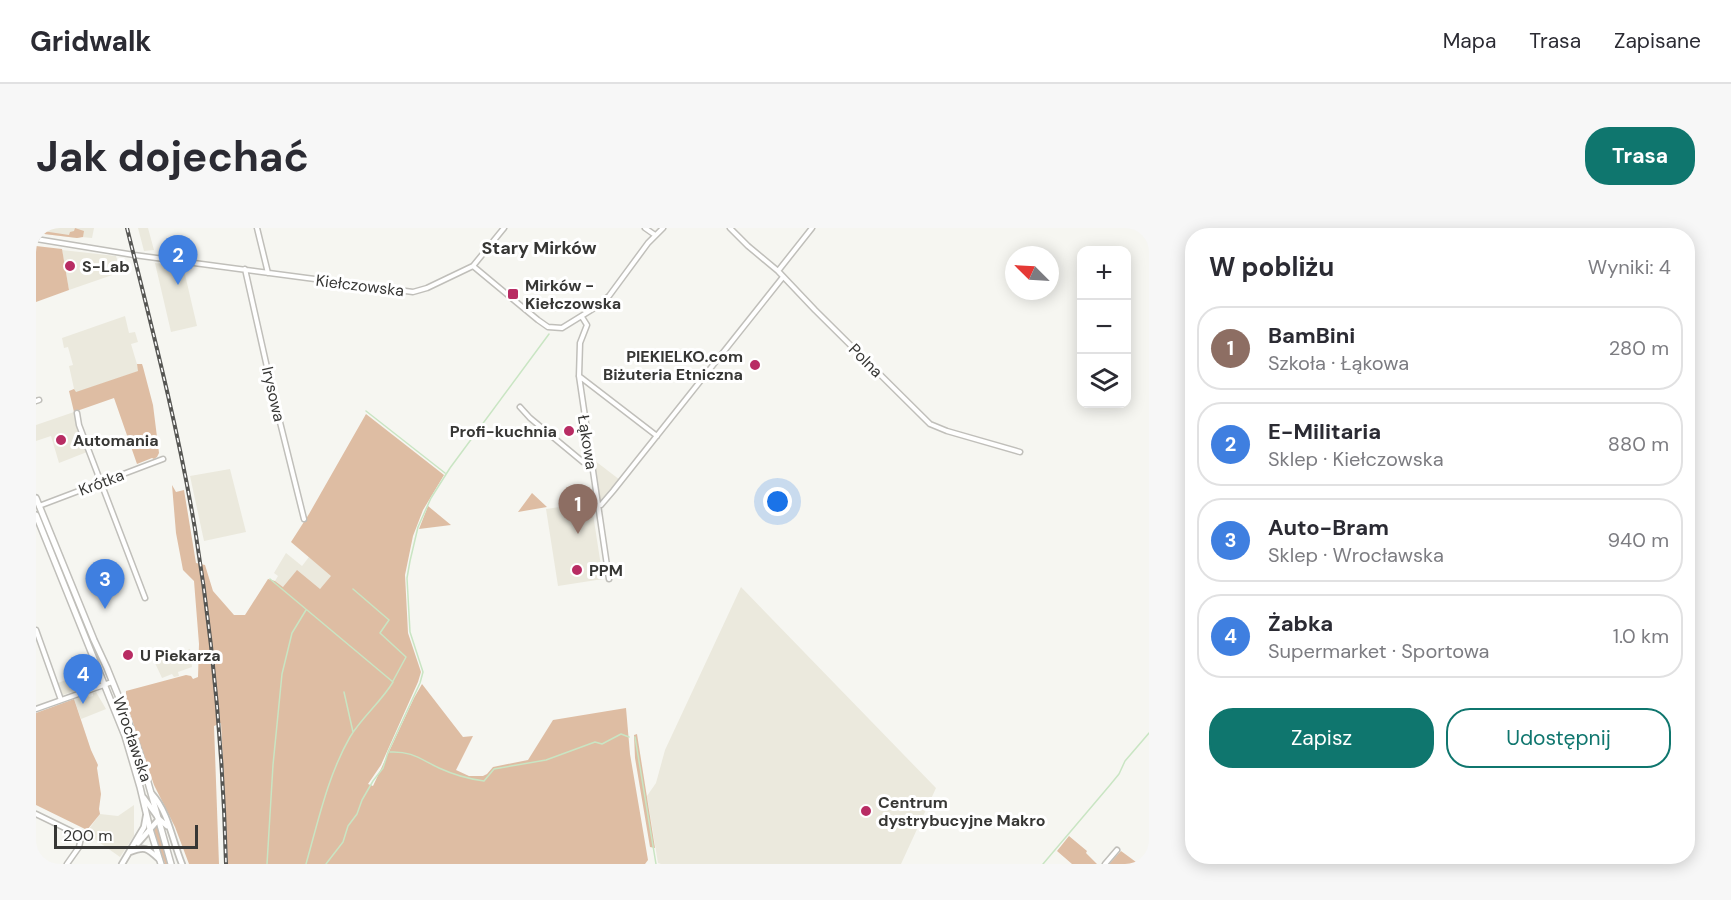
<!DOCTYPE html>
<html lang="pl">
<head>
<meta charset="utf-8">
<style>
	body { margin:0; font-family:"DM Sans",sans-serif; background:#f7f7f7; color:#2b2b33 }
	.controls { position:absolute; right:18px; top:18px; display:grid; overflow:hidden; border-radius:12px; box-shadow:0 3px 15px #0003 }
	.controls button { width:54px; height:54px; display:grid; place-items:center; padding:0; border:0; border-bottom:2px solid #e1e1e2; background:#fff; color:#2b2b33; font:30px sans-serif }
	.compass { position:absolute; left:969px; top:18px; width:54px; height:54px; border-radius:50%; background:#fff; box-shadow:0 3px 15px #0003; rotate:294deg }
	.scale { position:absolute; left:18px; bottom:15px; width:144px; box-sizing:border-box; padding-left:6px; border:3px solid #373735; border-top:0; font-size:16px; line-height:21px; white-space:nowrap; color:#373735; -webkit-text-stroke:4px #fff; paint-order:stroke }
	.you { position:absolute; left:742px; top:274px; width:21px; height:21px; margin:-15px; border:4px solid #fff; border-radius:50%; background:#1a73e8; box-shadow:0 0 0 9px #1a73e833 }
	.badge { display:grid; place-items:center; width:39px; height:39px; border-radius:50%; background:#0f766e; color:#fff; font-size:20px; font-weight:700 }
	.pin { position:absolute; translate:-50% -50px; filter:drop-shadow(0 2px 3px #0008) }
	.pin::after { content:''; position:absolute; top:32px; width:21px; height:18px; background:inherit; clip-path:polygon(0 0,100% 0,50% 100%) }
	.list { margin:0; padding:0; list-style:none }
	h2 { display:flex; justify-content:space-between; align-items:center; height:78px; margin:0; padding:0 24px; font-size:26px }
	h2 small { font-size:20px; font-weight:400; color:#7c7c81 }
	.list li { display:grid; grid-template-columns:39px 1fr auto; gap:18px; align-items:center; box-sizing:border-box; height:84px; margin:0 12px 12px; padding:0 12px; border:2px solid #e1e1e2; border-radius:24px }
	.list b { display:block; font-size:22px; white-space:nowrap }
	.list p { margin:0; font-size:20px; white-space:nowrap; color:#7c7c81 }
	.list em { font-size:20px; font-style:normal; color:#7c7c81 }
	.actions { display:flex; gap:12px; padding:18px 24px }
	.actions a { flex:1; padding:14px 0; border:2px solid #0f766e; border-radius:24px; text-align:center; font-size:21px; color:#0f766e }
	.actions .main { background:#0f766e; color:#fff }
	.icon { flex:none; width:33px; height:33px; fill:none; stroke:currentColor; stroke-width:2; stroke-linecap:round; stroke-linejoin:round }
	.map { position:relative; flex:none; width:1113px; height:636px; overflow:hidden; border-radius:24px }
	header { display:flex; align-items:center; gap:36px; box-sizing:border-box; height:84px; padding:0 30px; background:#fff; border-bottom:2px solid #e1e1e2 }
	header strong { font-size:28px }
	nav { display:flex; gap:33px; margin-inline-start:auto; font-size:21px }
	.intro { display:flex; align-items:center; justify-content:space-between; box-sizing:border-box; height:144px; padding:0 36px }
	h1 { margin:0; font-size:42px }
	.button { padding:15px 27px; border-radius:24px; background:#0f766e; color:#fff; font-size:21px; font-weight:700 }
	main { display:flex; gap:36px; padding:0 36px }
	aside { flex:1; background:#fff; border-radius:24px; box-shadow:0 3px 15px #0003 }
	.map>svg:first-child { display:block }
</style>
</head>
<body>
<header>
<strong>Gridwalk</strong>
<nav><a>Mapa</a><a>Trasa</a><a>Zapisane</a></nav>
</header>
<div class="intro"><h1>Jak dojechać</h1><a class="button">Trasa</a></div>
<main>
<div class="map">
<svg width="1113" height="636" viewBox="0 0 1113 636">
	<rect width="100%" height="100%" fill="#f6f6f1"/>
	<path fill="#ebe9dd" d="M0,0H58L56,10L45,9L41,10L0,5Z
		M102,0H112L118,22L108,23Z
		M26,22L80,28L85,44L33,62Z
		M119,35L147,38L161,98L135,104Z
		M89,88L93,105L99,104L102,114L95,116L103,143L39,165L33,138L37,137L32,119L28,120L26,110Z
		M38,184L51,224L23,235L15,208L0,213V197Z
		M558,232L584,252L565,275Z
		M194,241L210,304L168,313L154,248Z
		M544,276L557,286L567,351L522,358L510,281Z
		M250,325L266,338L273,329L296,348L284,361L247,359L239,353L242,348L238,345Z
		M705,359L900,560L865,636H625L622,635L611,568L620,555L629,522Z
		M154,421L156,439L142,444L143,448L138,449L136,446L126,450L119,435Z
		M53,443L57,457L27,467L22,455Z
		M60,464L70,481L45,491L38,471L52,466L53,469L57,468V465Z
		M98,577V608L84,629L50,605L64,586L82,588Z"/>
	<path fill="#debda3" d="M39,0L48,3L47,9L41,10L0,5V2L33,7L34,4L38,3Z
		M0,18L26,21L33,62L0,74Z
		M101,136H106L107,139L117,177L123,225L121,229L118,231L116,230L101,236L78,170L38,184L33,163L38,161L40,164L102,143Z
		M330,186L408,247L387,282L377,308L369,347L372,405L385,444L382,454L345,537L332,556L337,558L378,470L386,456L427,509L437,508L420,542L433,548H447L451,546L457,539L492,532L517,492L590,480L594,526L612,632L609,636H192L185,495L178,498L183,636H153L139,599L118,557L90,474V463L150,447L155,448L157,451L162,449L163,416L158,353L147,342L140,305L136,257L140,264L148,262L160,335L169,337L177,363L198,387H209L232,351L239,353L247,359L261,342L284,361L295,348L255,314L273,286Z
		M496,265L511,279L482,284Z
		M392,278L415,297L383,301Z
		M38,471L55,522L62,537L61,540L65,566L63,581L64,586L51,602L0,577V485Z
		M601,506L619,620L614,619L599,530L598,507Z
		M121,597L132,636H129L117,601Z
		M1033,608L1051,623L1050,625L1061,636H1036L1021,623Z
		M1085,623L1100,634L1098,636H1073Z"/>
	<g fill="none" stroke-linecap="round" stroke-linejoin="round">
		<path stroke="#c9e5c3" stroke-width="1.5" d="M330,183L409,245
			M234,351L357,454C345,474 326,489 314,509C292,547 282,594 270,636
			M317,361L353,392L344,405L370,429L357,453
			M308,464L317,504
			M599,509L620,636
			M354,524C376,523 384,531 403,540C416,546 433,551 448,553L458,541L510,532L559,514L566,516L585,506L593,509
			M231,636L237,537L246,446L256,405L270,382
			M290,636L307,614L312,598L321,586L326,572L337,553L347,540L352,524L384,455L387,444L374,404L371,350L374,333L382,299L395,270L414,240L513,106
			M1007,636L1074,557L1083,546L1089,533L1113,505"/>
		<g stroke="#c0bfba" stroke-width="7">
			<path id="minor" d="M221,0L232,45
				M609,0L619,7
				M694,0L712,18L742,43L779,82L894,196L911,203L984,224
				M0,11L98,27L377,64L391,60L437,38L468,0
				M437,38L502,92L512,99L526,100L560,79L573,68L612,15L627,0
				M209,41L237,166L268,291
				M742,43L776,0
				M546,89L551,97L544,115L543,148L573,351
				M543,148L621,208
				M0,173L3,172
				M484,179L494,190L547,234L555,235
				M41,185L43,197L109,370
				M3,278L127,231
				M561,278L565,277L577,263L747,49
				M0,402L25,472
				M0,481L76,454
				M0,586L37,604L45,610L43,619L31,636
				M1069,636L1081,622"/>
		</g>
		<g stroke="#c0bfba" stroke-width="8">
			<path id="tertiary" d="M116,566C133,585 136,612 146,636
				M108,570L123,591L131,598
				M102,615L123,591
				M94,624C109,618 111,620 123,631
				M86,636L108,599L110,588"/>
		</g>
		<g stroke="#c0bfba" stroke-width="8">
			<path id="secondary" d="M0,270L58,412L71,440L90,487L104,526L135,636
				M0,287L89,508L104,559L114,601L125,636"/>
		</g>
		<use href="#minor" stroke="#fff" stroke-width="4"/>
		<use href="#tertiary" stroke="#fff" stroke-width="4.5"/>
		<use href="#secondary" stroke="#fff" stroke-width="5"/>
		<g stroke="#565653" stroke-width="4">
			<path id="rail" d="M91,0C116,100 142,200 159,301C177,412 187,524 190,636"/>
		</g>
		<use href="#rail" stroke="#fff" stroke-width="1.5" stroke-dasharray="4.5" stroke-linecap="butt"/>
	</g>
	<g fill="#b82c63" stroke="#fff" stroke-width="2">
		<circle cx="34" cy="38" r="6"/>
		<rect x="471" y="60" width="12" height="12" rx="3"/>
		<circle cx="719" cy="137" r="6"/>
		<circle cx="533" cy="203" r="6"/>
		<circle cx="25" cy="212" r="6"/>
		<circle cx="541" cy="342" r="6"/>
		<circle cx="92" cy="427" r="6"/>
		<circle cx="830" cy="583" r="6"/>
	</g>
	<g text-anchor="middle" stroke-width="6" stroke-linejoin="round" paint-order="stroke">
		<g font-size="16" font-weight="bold" fill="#373735" stroke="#fff" text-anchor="start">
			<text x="46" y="44">S-Lab</text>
			<text x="489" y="63">Mirków -<tspan x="489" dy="18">Kiełczowska</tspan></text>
			<text x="707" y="134" text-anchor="end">PIEKIELKO.com<tspan x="707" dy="18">Biżuteria Etniczna</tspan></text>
			<text x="521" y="209" text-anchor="end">Profi-kuchnia</text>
			<text x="37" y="218">Automania</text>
			<text x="553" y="348">PPM</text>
			<text x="104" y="433">U Piekarza</text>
			<text x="842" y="580">Centrum<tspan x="842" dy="18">dystrybucyjne Makro</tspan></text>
		</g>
		<g font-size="16" fill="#373735" stroke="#fff">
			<text transform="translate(324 57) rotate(7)" y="6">Kiełczowska</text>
			<text transform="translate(830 132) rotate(45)" y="6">Polna</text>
			<text transform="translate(238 166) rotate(77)" y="6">Irysowa</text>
			<text transform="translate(552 214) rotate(81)" y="6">Łąkowa</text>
			<text transform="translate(65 254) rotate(-21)" y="6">Krótka</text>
			<text transform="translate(97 511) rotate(71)" y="6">Wrocławska</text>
		</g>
		<g font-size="18" font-weight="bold" fill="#373735" stroke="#fff">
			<text x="503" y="26">Stary Mirków</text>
		</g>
	</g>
</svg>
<div class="controls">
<button>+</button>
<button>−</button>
<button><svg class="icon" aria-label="layers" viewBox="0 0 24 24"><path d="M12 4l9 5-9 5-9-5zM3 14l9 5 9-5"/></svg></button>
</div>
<svg class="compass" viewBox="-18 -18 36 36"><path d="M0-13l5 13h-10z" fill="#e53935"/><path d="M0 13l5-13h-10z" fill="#7c7c81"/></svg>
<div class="scale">200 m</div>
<div class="you"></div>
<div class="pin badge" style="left:542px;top:306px;background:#8d6e63">1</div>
<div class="pin badge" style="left:142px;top:57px;background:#3f7fe0">2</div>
<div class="pin badge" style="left:69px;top:381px;background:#3f7fe0">3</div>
<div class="pin badge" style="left:47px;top:476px;background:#3f7fe0">4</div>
</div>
<aside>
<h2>W pobliżu<small>Wyniki: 4</small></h2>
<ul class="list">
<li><span class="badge" style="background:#8d6e63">1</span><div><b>BamBini</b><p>Szkoła · Łąkowa</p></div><em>280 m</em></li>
<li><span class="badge" style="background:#3f7fe0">2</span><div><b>E-Militaria</b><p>Sklep · Kiełczowska</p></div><em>880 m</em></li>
<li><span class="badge" style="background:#3f7fe0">3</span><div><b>Auto-Bram</b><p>Sklep · Wrocławska</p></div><em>940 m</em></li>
<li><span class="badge" style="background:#3f7fe0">4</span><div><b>Żabka</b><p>Supermarket · Sportowa</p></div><em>1.0 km</em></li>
</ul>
<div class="actions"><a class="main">Zapisz</a><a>Udostępnij</a></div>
</aside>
</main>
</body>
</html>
